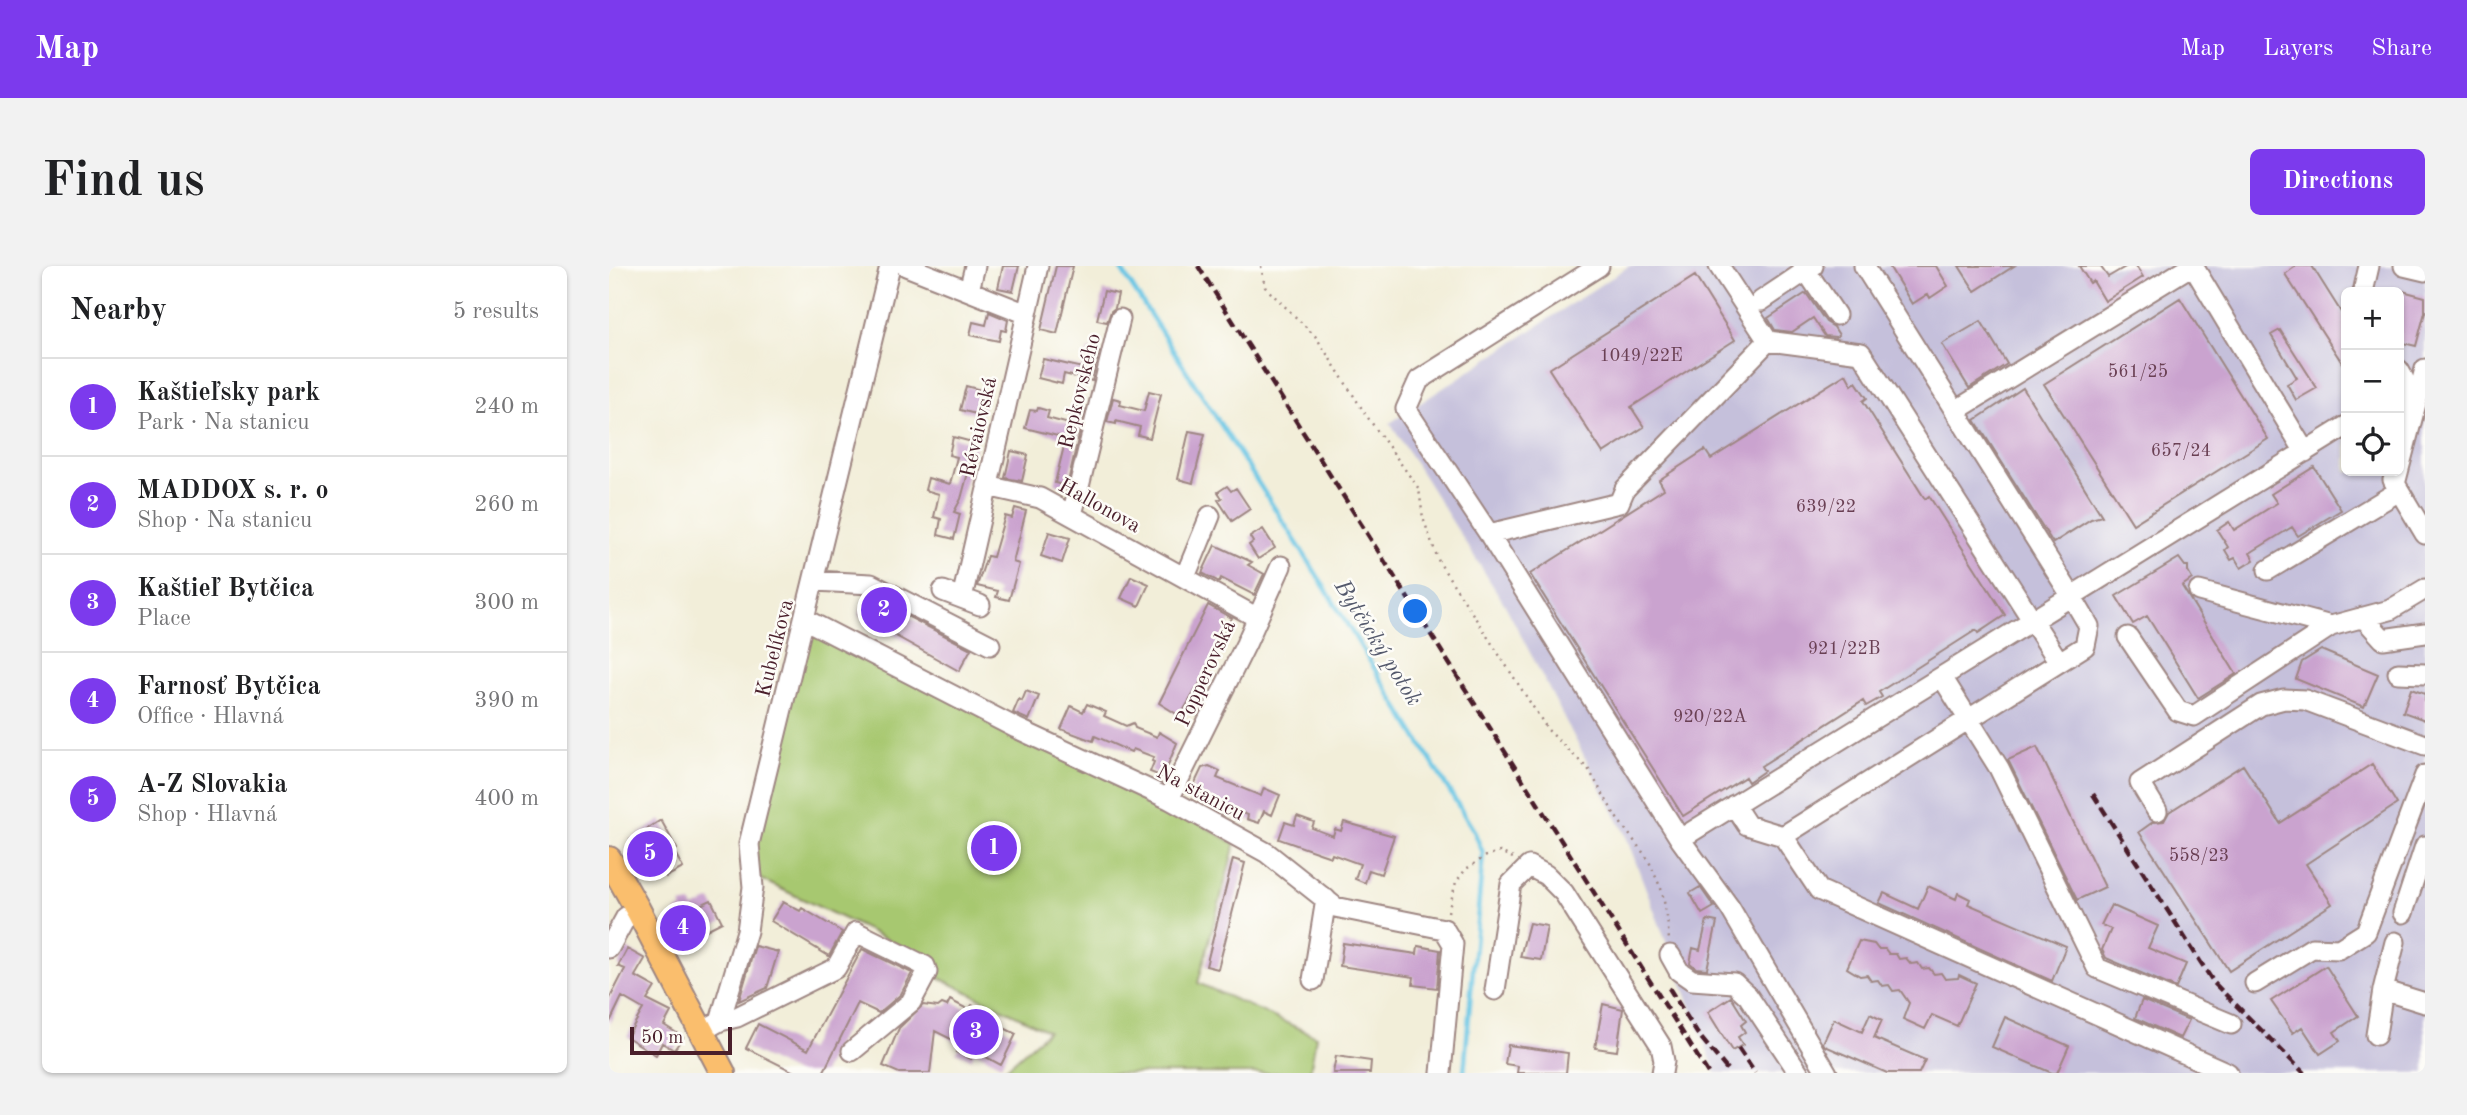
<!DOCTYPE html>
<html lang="en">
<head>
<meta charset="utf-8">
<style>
	body { margin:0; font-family:"Old Standard TT",serif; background:#f2f2f2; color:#202124 }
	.controls { position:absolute; right:21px; top:21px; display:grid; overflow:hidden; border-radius:10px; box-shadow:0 2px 5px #0004 }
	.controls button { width:63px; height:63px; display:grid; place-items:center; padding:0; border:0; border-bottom:2px solid #e0e0e0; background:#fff; color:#202124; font:35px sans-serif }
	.scale { position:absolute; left:21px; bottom:18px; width:102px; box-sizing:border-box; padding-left:7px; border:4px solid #4a1f2b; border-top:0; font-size:19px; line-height:24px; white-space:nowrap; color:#4a1f2b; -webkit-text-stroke:5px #fdfcf7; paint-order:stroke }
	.you { position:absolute; left:807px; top:346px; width:24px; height:24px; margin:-18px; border:5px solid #fff; border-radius:50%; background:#1a73e8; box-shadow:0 0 0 10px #1a73e833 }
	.badge { display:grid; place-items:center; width:46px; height:46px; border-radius:50%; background:#7c3aed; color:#fff; font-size:23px; font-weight:700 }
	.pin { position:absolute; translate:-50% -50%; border:4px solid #fff; box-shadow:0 2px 7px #0006 }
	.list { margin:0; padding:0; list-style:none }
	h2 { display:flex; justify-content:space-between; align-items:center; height:91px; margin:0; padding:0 28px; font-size:30px }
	h2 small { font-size:23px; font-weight:400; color:#757577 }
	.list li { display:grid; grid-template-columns:46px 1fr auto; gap:21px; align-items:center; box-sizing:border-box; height:98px; padding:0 28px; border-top:2px solid #e0e0e0 }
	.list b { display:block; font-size:26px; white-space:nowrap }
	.list p { margin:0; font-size:23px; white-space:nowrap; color:#757577 }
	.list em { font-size:23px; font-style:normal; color:#757577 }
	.icon { flex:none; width:38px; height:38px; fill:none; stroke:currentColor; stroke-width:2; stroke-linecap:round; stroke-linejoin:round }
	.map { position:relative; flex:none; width:1816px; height:807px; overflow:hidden; border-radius:10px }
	header { display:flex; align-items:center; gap:42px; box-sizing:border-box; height:98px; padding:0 35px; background:#7c3aed; color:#fff }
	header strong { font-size:33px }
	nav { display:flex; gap:38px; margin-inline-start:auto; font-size:24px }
	.intro { display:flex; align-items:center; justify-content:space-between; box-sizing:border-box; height:168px; padding:0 42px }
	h1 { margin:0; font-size:49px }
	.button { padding:18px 32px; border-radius:10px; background:#7c3aed; color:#fff; font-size:24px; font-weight:700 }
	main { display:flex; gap:42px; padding:0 42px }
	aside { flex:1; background:#fff; border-radius:10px; box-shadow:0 2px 5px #0004 }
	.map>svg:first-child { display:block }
</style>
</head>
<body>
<header>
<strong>Map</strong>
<nav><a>Map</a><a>Layers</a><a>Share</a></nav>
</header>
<div class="intro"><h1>Find us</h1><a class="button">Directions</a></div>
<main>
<aside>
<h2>Nearby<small>5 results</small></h2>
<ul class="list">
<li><span class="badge">1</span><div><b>Kaštieľsky park</b><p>Park · Na stanicu</p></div><em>240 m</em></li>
<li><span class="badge">2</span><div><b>MADDOX s. r. o</b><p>Shop · Na stanicu</p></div><em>260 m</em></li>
<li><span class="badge">3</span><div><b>Kaštieľ Bytčica</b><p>Place</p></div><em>300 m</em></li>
<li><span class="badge">4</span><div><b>Farnosť Bytčica</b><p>Office · Hlavná</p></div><em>390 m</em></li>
<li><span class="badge">5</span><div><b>A-Z Slovakia</b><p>Shop · Hlavná</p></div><em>400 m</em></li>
</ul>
</aside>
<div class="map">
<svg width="1816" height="807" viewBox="0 0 1816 807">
	<rect width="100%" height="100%" fill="#fdfcf7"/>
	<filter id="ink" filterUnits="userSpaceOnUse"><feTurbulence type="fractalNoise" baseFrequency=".0143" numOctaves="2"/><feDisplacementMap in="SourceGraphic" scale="14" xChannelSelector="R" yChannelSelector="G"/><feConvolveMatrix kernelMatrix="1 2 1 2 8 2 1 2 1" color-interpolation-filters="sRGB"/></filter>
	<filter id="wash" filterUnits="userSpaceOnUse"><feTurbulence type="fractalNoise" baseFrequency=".00686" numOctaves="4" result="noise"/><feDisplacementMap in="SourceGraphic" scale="28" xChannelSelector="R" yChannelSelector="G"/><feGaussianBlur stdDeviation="1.57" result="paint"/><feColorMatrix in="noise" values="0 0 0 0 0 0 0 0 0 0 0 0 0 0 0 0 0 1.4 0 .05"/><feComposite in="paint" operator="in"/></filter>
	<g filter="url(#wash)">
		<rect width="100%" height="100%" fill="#f2eed9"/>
		<path fill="#c5c0db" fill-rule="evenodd" d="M1020,0H1816V807H1107L1016,568L896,339L781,157ZM1737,26H1790V205H1737Z"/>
		<path fill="#a7c870" stroke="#78744e" stroke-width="2" d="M205,365L557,538L626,578L589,717L707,770L701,807H392L439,765L328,711L322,694L149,612L145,587L195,369Z"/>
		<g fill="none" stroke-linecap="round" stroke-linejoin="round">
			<path stroke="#66c5e4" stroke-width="4.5" d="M510,0L700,296L865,565L874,587L855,807"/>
		</g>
		<g id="blocks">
			<path fill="#caa3cf" d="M394,0H410L404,25L389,22Z
				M447,0H464L448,68L432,64Z
				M1280,0H1327L1339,20L1321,32L1319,28L1303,38Z
				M1350,0H1405L1366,25Z
				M1470,0H1491L1499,11L1518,0H1527L1534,11L1496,35L1484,15L1481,17Z
				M1687,0H1703L1737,54V103L1676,8Z
				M1086,10L1126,74L1022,141L1035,161L994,187L940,103Z
				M1790,24L1816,31V46L1807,80L1790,76Z
				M495,25L509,28L506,42L502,45L498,56L488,54Z
				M1197,27L1217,56L1225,61L1230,69L1227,71L1216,70L1204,52L1183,66L1166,64L1159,52Z
				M1571,32L1659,173L1524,258L1435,118Z
				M380,46L399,54L397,65L392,64L390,75L361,69L364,56L377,59Z
				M1372,55L1398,98L1360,122L1333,78Z
				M1671,64L1708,122L1687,134L1678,118L1688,112L1662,69Z
				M479,83L490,86L483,115L455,108L453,118L429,112L434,93L474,102Z
				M1237,108L1243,119L1247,116L1258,132L1254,135L1316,233L1320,230L1396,349L1369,367L1367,364L1270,426L1273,431L1257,440L1254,435L1152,500L1155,505L1139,516L1136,511L1074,550L921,308L1055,223L1050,214L1096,184L1102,193Z
				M357,120L379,126L371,149L351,144Z
				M1414,122L1493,250L1482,253L1444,277L1366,154Z
				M540,125L552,128L541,172L529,169L531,161L507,155V158L498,156L504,132L512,134L511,139L535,145Z
				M464,140L476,143L458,220L446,217L457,172L416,162L421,144L428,145L429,142L440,145L438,152L460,158Z
				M580,165L596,168L584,217L569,213Z
				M344,171L367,177L352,233L345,246L351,248L345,273L329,269L332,253L325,251L330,228L316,224L319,212L341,218L348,191L340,189Z
				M402,185L419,189L413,215L396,212Z
				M1705,201L1732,244L1689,270L1683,261L1641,287L1645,294L1632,302L1626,292L1622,294L1616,284L1619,281L1608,264L1620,256L1625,264L1668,237L1662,228Z
				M618,220L622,225L627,222L641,243L623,255L609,234L613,232L609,226Z
				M406,242L417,245L404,296L410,298L400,334L387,331L389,325L368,320L378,290L384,291L396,250L403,252Z
				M654,263L666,282L649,293L640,279L644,276L641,271Z
				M440,266L461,272L453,297L432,290Z
				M606,279L643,296L639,299L655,308L645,329L612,312L610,316L593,307Z
				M1570,292L1576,300H1579V306L1583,313L1573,320L1627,408L1589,432L1538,350L1524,358L1507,330Z
				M522,310L540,318L530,340L512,332Z
				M259,330L362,383L350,405L249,349Z
				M599,339L623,352L604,388L605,389L598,401L600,402L571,450L550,437Z
				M1712,384L1769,408L1755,441L1687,413L1693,396Z
				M1802,423L1816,428V454L1794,446Z
				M417,425L430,430L420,454L404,447L410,433L413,435Z
				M478,438L497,446L495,450L517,460L524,457L526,462L548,471L550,466L568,477L554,511L541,506L545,496L543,495L545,491L524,483L522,486L486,470L484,475L452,463L462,440L474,446Z
				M1428,481L1496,621L1468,634L1399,494Z
				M1763,498L1788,538L1697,598L1723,638L1620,705L1530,566L1544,556L1555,555L1560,546L1634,499L1671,557Z
				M600,500L611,505L608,512L652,530L655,522L671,529L663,549L655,545L650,557L638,553L639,549L619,541L615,549L600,541L603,533L583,523L593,502Z
				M688,550L705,556L703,562L724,570L726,563L732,565L735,556L785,570L772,608L760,604L756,617L746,613L751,598L723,588L722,591L713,588L670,573L676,556L685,559Z
				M52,554L68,583L65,585L74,602L57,611L55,607L48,612L29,582L27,584L21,574Z
				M624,593L636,597L609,703L597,700Z
				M1319,620L1347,633L1349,627L1361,633L1359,638L1457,680L1443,715L1270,637L1275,627L1309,643Z
				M1091,621L1105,641L1093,648L1081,627Z
				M102,634L113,656L70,678L58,655L65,652L67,645L73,642L71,639L82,637L85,642Z
				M174,636L191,645L193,642L233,666L220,690L162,655Z
				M1502,639L1549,660L1539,682L1577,698L1567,722L1497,692L1493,684L1502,663L1492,659Z
				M1098,654L1108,656L1098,703L1087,702L1081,697L1084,682L1091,684Z
				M920,657L938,660L932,694L911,691Z
				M1250,675L1265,678L1269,683H1276L1280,688H1287L1290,693L1297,692L1302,698L1309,697L1313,703L1320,702L1325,708L1332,707L1336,713L1349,712L1350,709L1367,717L1348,760L1323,749L1316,763L1294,753L1300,737L1291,724L1284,725L1280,719L1273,720L1269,714L1262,715L1258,709L1251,710L1238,702Z
				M734,677L808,688L809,680L831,684L828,722L804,719L805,711L731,700Z
				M146,680L169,686L158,722L130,735Z
				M18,683L36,693L26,710L46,721L38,734L62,746L55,759L74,771L65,784L53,777L47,789L18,771L34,743L13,731L0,758V734L16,703L9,700Z
				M253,683L303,707L292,728L270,747L249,737L214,807H187L137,782L149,758L199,784Z
				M1717,700L1749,750L1725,766L1731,775L1711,788L1693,761L1684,767L1662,735Z
				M1122,731L1137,755L1132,759L1136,766L1129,771L1134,779L1123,785L1099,746Z
				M341,734L360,744L363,739L392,754L389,759L407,768L392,799L366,785L362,793L347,786L352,778L326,765L321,807H290L274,800L290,762L314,739L329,741L333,738L338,740Z
				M1533,734L1580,754L1571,772L1526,752Z
				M994,738L1014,743L1008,785L986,782Z
				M1261,748L1273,754L1265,772L1316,794L1310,807H1278L1216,780L1214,777L1225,753L1253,766Z
				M1396,751L1460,780L1448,807H1443L1383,781Z
				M899,779L959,787L957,807H908L909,800L896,798Z
				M727,790L762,795L761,807H724Z"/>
		</g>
	</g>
	<g filter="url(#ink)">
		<use href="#blocks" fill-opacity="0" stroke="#9e8682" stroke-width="2"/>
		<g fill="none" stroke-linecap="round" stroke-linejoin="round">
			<g stroke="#9e8682" stroke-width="23">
				<path id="minor" d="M297,0L418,48
					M990,0L810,114L797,143L880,268L1071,573L1121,642L1218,807
					M1110,0L1159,75
					M1194,0L1227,49
					M1584,0L1696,186
					M1795,0L1816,5
					M360,24L366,0
					M1754,26L1760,0
					M1152,35L1204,0
					M1790,104L1795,113L1790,151
					M1346,145L1582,0
					M1784,214L1816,268
					M1786,218L1816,103
					M378,220L431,232L647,351
					M463,249L511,53
					M880,268L1010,237L1016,223L1159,75L1252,87L1450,396
					M1659,304L1790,225
					M576,311L601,250
					M206,315L262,318L381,379
					M334,325L371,339
					M1590,325L1722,360
					M353,332L429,0
					M1754,351L1774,373L1816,367
					M195,353L407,462L560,533L658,587L726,641L835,663L844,678L832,807
					M1519,371L1569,445L1585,450L1722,360L1781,344L1816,323
					M1789,407L1816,408
					M1333,411L1390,502L1488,702L1622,758
					M560,533L637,378L672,300
					M1125,539L1138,559L1174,570L1476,380L1480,360L1463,331L1255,0
					M1548,545L1531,517L1652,439L1675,433L1696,434L1816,479
					M1174,570L1210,624L1619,807
					M1071,573L1737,160
					M1794,647L1816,580
					M0,682L17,651L29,644
					M1061,689L1070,705L1083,714L1125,717L1139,730L1190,807
					M704,714L717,633
					M1646,717L1703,682L1730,683L1757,666L1816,509
					M886,724L902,618L920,600L937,609L955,627L1052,780L1055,795L1053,807
					M1774,724L1816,737
					M111,755L128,751L227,702L247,666L316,700L318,706L302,736L243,785
					M93,765L111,755L138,665L144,621L140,578L281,0
					M1767,769L1774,724L1786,676"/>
			</g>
			<g stroke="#9e8682" stroke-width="28">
				<path id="major" d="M0,593L29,644L114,807"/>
			</g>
			<path stroke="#9e8682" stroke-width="2.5" stroke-dasharray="2 5" stroke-linecap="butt" d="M652,0L656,21L707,71L757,149L810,223L814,252L830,296L939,464L980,504L1007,551L1039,593L1053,625L1058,651L1060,674
				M839,646L847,616L857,603L879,589L891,586L904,592"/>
			<use href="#minor" stroke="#fff" stroke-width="19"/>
			<use href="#major" stroke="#fabe6d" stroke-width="24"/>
			<path stroke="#4a1f2b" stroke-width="4.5" stroke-dasharray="10 5" stroke-linecap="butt" d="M589,0L1099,807
				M1484,528L1605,717L1695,807
				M1060,722L1088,767L1121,807
				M1129,782L1146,807"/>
		</g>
	</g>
	<g text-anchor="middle" stroke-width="5" stroke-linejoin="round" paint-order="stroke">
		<g font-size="18" fill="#6a4054">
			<text x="1032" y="95">1049/22E</text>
			<text x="1529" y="111">561/25</text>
			<text x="1572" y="190">657/24</text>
			<text x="1217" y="246">639/22</text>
			<text x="1235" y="388">921/22B</text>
			<text x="1101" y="456">920/22A</text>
			<text x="1590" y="595">558/23</text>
		</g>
		<g font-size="21" fill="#4a1f2b" stroke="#fdfcf7">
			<text transform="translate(470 125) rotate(-76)" y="7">Repkovského</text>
			<text transform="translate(369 161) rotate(-77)" y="7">Révaiovská</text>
			<text transform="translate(491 239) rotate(29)" y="7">Hallonova</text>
			<text transform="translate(165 382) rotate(-76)" y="7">Kubelíkova</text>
			<text transform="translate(596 407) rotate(-65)" y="7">Popperovská</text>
			<text transform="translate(592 526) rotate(28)" y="7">Na stanicu</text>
		</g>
		<g font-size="23" font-style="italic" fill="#54596c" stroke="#fdfcf7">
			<text transform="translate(770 376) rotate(58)" y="8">Bytčický potok</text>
		</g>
	</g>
</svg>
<div class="controls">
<button>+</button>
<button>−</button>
<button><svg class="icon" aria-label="locate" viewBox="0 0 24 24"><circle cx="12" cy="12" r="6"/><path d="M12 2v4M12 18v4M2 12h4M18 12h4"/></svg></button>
</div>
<div class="scale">50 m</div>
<div class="you"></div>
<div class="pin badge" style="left:385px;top:582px">1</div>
<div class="pin badge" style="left:275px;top:344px">2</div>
<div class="pin badge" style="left:367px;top:766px">3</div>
<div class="pin badge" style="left:74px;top:662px">4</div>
<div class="pin badge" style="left:41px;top:588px">5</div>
</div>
</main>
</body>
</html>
